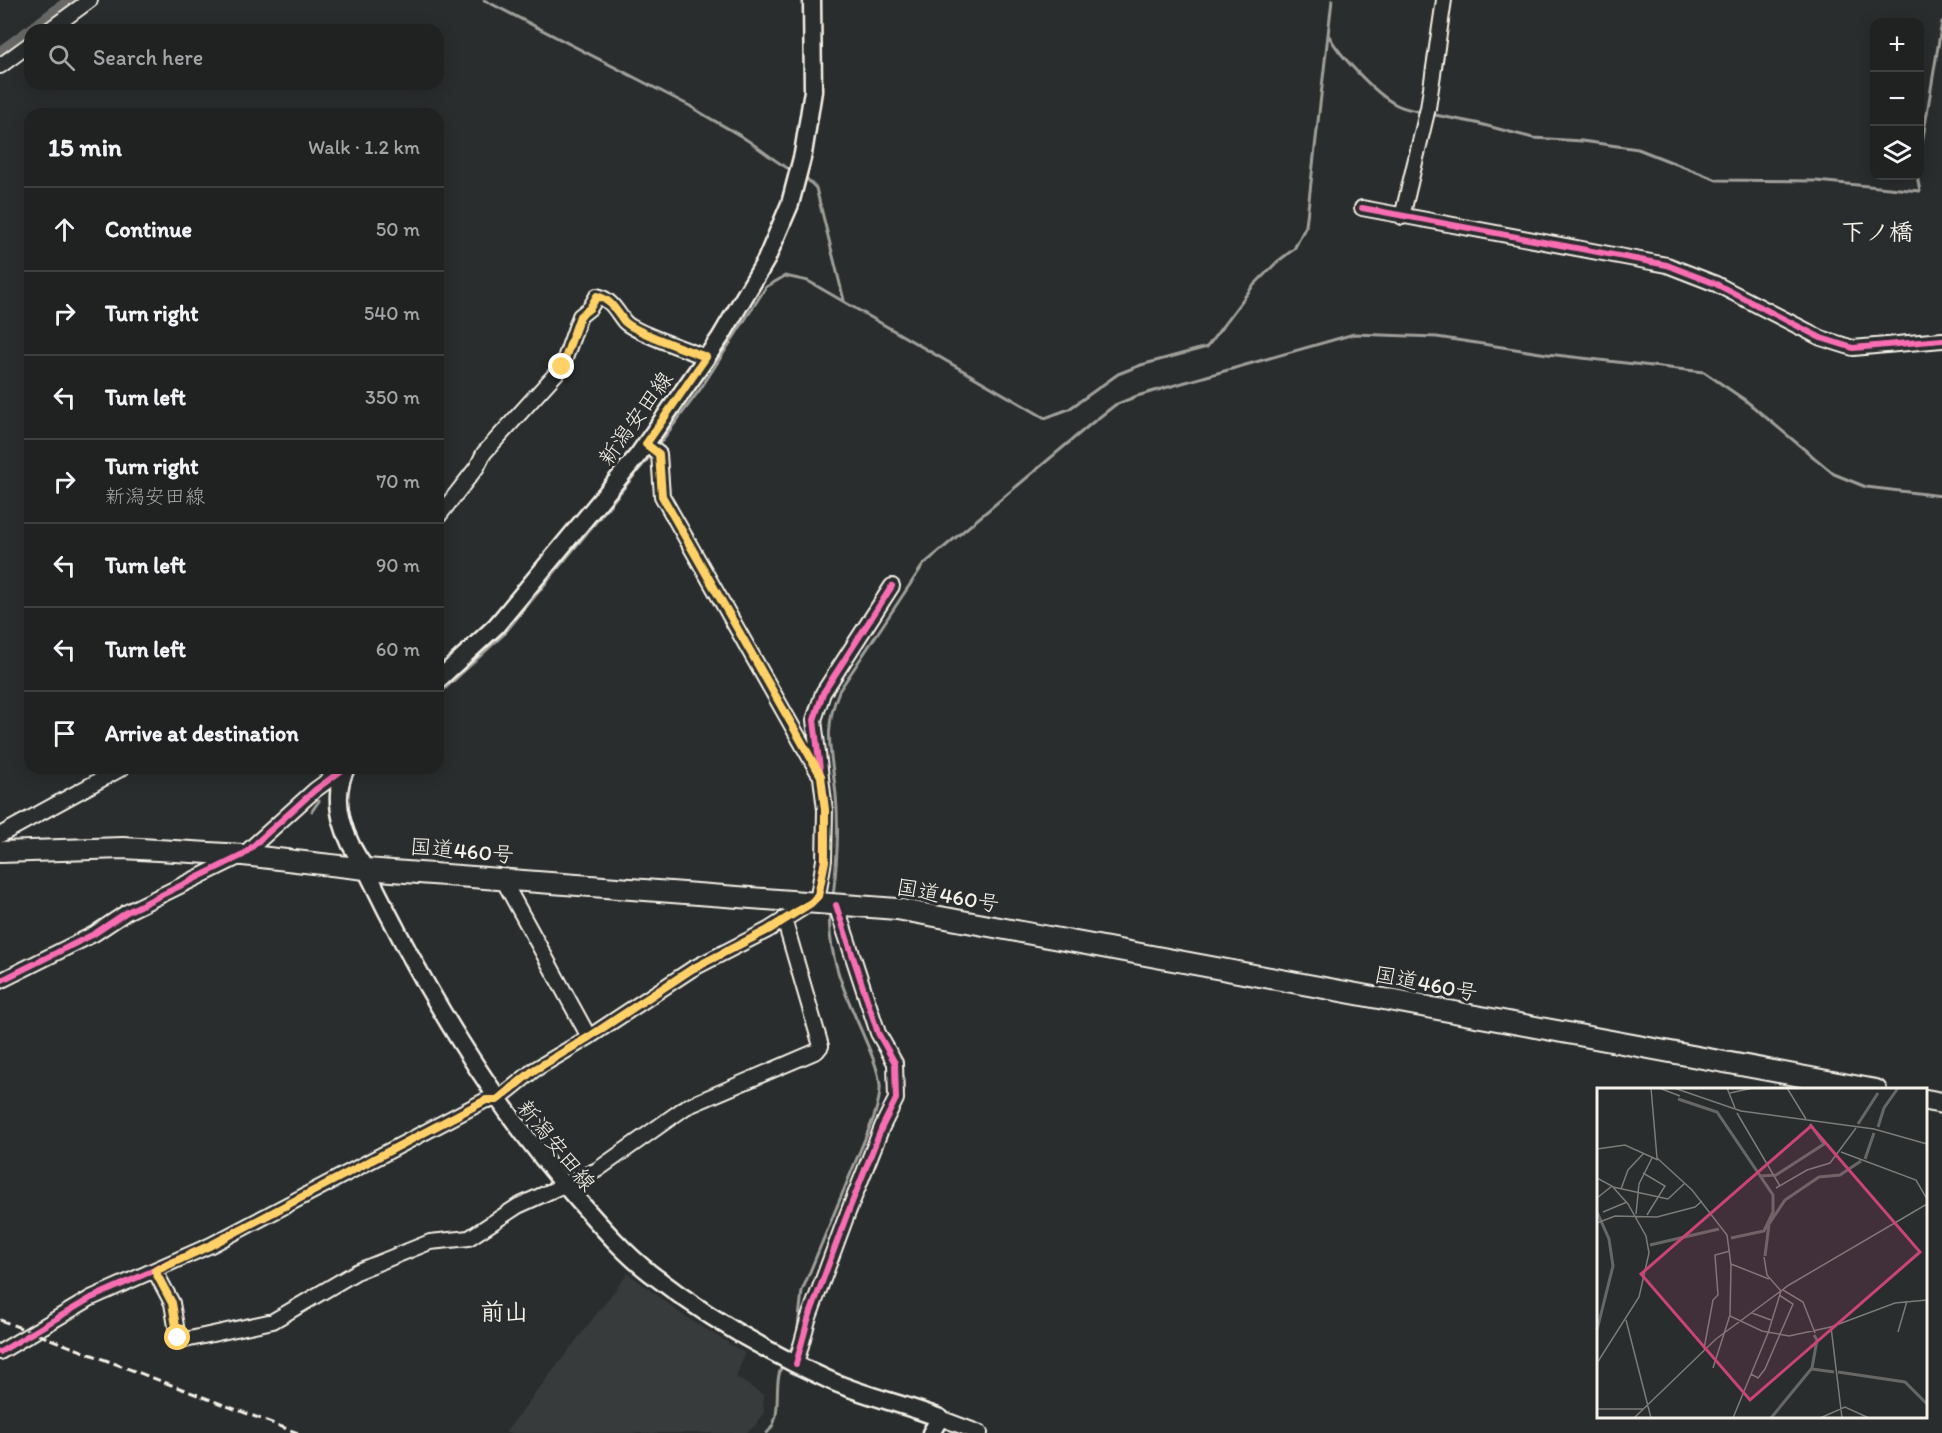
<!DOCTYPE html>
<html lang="en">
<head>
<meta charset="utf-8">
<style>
	body { margin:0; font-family:Itim,"Klee One",sans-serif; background:#282a2a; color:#f1f3f6 }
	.controls { position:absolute; right:18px; top:18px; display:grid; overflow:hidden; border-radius:12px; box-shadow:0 3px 15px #0003 }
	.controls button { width:54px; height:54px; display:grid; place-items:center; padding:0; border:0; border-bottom:2px solid #3d3f40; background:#202222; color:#f1f3f6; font:30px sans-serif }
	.stop { position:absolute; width:18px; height:18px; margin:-14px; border:4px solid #ffd166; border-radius:50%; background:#fff }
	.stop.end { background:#ffd166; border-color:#fff; box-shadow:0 2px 6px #0008 }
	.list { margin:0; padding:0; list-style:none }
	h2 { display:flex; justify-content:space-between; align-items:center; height:78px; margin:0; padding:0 24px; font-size:26px }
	h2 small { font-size:20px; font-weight:400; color:#a2a4a5 }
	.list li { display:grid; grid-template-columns:39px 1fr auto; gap:18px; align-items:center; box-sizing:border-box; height:84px; padding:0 24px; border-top:2px solid #3d3f40 }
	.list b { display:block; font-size:22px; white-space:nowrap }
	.list p { margin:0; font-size:20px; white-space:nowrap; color:#a2a4a5 }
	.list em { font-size:20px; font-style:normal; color:#a2a4a5 }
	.icon { flex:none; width:33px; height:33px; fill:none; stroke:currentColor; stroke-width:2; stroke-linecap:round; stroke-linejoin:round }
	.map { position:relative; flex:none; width:1942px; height:1433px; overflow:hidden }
	.search { position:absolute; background:#202222; box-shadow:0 3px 15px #0003; left:24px; top:24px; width:420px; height:66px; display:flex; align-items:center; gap:15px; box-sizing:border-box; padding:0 21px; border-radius:18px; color:#a2a4a5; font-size:22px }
	.panel { position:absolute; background:#202222; box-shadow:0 3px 15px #0003; left:24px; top:108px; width:420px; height:666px; border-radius:18px }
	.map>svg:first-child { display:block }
</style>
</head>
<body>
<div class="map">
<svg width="1942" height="1433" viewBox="0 0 1942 1433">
	<rect width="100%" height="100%" fill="#2a2d2e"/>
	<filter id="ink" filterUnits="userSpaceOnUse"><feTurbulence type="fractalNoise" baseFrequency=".0167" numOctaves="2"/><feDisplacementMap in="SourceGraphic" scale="12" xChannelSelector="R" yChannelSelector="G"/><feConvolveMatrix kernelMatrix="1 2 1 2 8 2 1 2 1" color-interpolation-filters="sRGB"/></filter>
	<g filter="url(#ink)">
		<path fill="#373a3a" d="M628,1273L683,1315L745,1353L736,1377L763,1395L764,1412L756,1425L746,1433H505Z"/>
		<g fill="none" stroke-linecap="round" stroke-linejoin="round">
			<path stroke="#9f9f9a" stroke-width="3" d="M484,0L690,106C706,117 723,125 739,135C758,146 772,160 791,170
				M1329,36C1340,56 1375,93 1395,104C1403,109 1415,110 1423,113
				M1430,114L1476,123L1533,138L1582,141L1638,149L1717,180L1816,181L1920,191L1917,176
				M1920,156L1942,22
				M806,178L816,188L844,300
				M657,447L701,388L766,287L785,276L808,281L1045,418L1069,409L1118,374L1141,365L1207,347L1253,286L1277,262L1294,249L1306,226L1332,0
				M438,695L503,635L651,455
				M312,811L319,801
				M833,896C837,864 839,827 836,795C832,754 822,732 839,691L923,565L1092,423L1115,405L1137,396L1354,334L1437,337L1547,354L1704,372L1745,400L1834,474L1866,487L1942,496
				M789,1353L797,1337L802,1291L874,1117C877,1107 881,1095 880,1085C878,1067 869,1049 862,1032C846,996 826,952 830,912
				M767,1433C785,1416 771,1385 783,1364"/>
			<path stroke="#676866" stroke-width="16" d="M34,30L74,0
				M0,55L30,33"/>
			<g stroke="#f4f1e8" stroke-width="18">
				<path id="minor" d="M49,30L90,0
					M0,66L30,44
					M1362,208L1667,265L1716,284L1821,338L1853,348L1942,340
					M1402,217L1428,108L1444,0
					M646,444L659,454L662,496L818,772
					M438,517L477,467L484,453L562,367L580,316L590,308L597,296C612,300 616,311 624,321C631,331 692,352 706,357
					M0,835L122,768
					M502,878L589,1037
					M0,981L94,934L127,912L243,855L315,790L345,768
					M155,1271L172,1303L178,1338L185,1340L273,1321L358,1271L430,1242L469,1238L518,1206L597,1170L686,1107L817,1051L821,1046L784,919
					M0,1352L91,1298L211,1245L486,1100H497L534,1070L589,1037L692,969L768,930L811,903L818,896L824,860L825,810L814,720L823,693L892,586
					M796,1364L808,1320L845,1220L882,1127L896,1099L895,1063L878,1033L836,905
					M940,1418L980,1433"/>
			</g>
			<g stroke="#f4f1e8" stroke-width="21">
				<path id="major" d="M438,680L496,626L638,455L720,338L766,260L790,204L803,154L813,91L812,0
					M346,768C329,801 345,841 366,869C423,987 490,1101 577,1199C600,1225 623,1252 650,1273C704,1315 767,1352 829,1380C864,1396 904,1404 940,1418L931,1433"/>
			</g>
			<g stroke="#f4f1e8" stroke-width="24">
				<path id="highway" d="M0,852L123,848L243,855L366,869L897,909L1876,1090
					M1926,1100L1942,1103"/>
			</g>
			<use href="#minor" stroke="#2a2d2e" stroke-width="14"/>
			<use href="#major" stroke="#2a2d2e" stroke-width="16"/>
			<use href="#highway" stroke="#2a2d2e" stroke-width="20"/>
			<path stroke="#f4f1e8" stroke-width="3" stroke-dasharray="9 4.5" stroke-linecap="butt" d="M0,1320L298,1433"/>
			<g stroke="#2a2d2e" stroke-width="10">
				<path id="cycleway" d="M1362,208L1667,265L1716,284L1821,338L1853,348L1942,340
					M0,981L94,934L127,912L243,855L315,790L345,768
					M0,1352L91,1298L211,1245L486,1100H497L534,1070L589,1037L692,969L768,930L811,903L818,896L824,860L825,810L814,720L823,693L892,586
					M796,1364L808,1320L845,1220L882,1127L896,1099L895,1063L878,1033L836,905"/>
			</g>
			<use href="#cycleway" stroke="#f96db3" stroke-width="6"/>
		</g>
	</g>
	<g fill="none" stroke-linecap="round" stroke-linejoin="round" filter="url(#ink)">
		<path stroke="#ffd166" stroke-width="8" d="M178,1338L172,1303L155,1271L211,1245L486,1100H497L534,1070L589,1037L692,969L768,930L811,903L818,896L825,861V810L821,776L662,496L659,454L646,444L706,357C692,352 631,330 624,321C616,311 612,300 597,296L590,308L580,316L562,367"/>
	</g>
	<g text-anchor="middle" stroke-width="6" stroke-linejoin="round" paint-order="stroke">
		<g font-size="22" fill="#f4f1e8" stroke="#2a2d2e">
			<text transform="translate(635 418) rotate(-54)" y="8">新潟安田線</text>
			<text transform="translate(462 850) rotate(5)" y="8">国道460号</text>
			<text transform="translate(948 895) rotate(10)" y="8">国道460号</text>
			<text transform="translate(1426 983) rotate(11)" y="8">国道460号</text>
			<text transform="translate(557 1145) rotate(51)" y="8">新潟安田線</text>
		</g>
		<g font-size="24" font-weight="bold" fill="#f4f1e8" stroke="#2a2d2e">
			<text x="1877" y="240">下ノ橋</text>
			<text x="504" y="1320">前山</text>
		</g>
	</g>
	<g transform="translate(1597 1088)">
		<rect width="330" height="330" fill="#2a2d2e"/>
		<path fill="none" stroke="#676866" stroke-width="3" d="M81,11L120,24L176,107V124L167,143L134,150M261,36L281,5M281,39L287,20L301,0M268,71L277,45M164,88L179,87L227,56L213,36M0,124L12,151L16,178L0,242M53,157L122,141M168,168L172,136L188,112L222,89L243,87L264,73M215,281L237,284M241,284L308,294L330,316M174,330L215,280L220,252L217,247"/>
		<path fill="none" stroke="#7b7b78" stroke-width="1.5" d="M54,0L60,70L95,102L130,147L134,177L133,228L165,243L192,248L234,239L245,330M62,0L83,8M77,0L144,23L277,41L330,56M130,0L138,20M190,0L209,31M133,5L156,0M140,25L183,98M0,61L28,57L61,72M244,64L319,92L330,111M46,85L68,98L50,127M0,90L15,98L31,116L49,148L52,165L42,209L0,275M16,99L71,111M179,100L210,82L233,75L259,40M24,101L31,82L47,65M0,110L15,98M71,111L88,95M6,124L30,114M39,126L42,96L55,70M0,135L18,128L60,129L98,119L105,113M134,176L172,191M186,202L206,214L218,245M155,225L174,232M29,232L54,330M234,239L298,215L330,212M301,244L310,213M107,261L116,212L121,207L118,167L133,163M116,280L133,227M154,286L161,290L168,281L196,216L182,207M0,321H46M37,330L119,251L192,197L330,116M136,330L171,245L184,203L170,187L167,169M223,330L248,319L272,330"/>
		<path fill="#cc4377" fill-opacity="0.15" stroke="#cc4377" stroke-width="3" d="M214,38L323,164L153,312L44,186Z"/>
		<rect width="330" height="330" fill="none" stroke="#f4f1e8" stroke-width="3"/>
	</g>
</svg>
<div class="controls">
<button>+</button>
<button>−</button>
<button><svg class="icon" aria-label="layers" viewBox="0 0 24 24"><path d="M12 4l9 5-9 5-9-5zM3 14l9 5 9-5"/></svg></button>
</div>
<div class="stop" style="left:178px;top:1338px"></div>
<div class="stop end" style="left:562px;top:367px"></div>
<div class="search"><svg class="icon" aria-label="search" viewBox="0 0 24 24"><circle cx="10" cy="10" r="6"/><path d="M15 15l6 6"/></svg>Search here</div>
<section class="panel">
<h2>15 min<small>Walk · 1.2 km</small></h2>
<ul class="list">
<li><svg class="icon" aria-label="ahead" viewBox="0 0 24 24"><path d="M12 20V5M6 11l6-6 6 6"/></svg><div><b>Continue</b></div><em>50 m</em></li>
<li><svg class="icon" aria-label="right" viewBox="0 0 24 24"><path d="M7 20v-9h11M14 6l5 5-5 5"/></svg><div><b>Turn right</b></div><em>540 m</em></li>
<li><svg class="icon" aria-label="left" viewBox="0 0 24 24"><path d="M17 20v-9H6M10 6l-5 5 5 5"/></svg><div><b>Turn left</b></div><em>350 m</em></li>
<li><svg class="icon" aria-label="right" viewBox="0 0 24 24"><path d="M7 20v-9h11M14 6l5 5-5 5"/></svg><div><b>Turn right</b><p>新潟安田線</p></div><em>70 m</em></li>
<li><svg class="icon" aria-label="left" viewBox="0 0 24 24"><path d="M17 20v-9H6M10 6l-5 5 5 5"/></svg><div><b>Turn left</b></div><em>90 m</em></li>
<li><svg class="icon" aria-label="left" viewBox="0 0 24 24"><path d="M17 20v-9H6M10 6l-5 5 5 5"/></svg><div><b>Turn left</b></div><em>60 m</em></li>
<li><svg class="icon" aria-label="arrive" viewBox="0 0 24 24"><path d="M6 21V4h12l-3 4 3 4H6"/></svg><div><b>Arrive at destination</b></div></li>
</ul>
</section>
</div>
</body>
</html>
